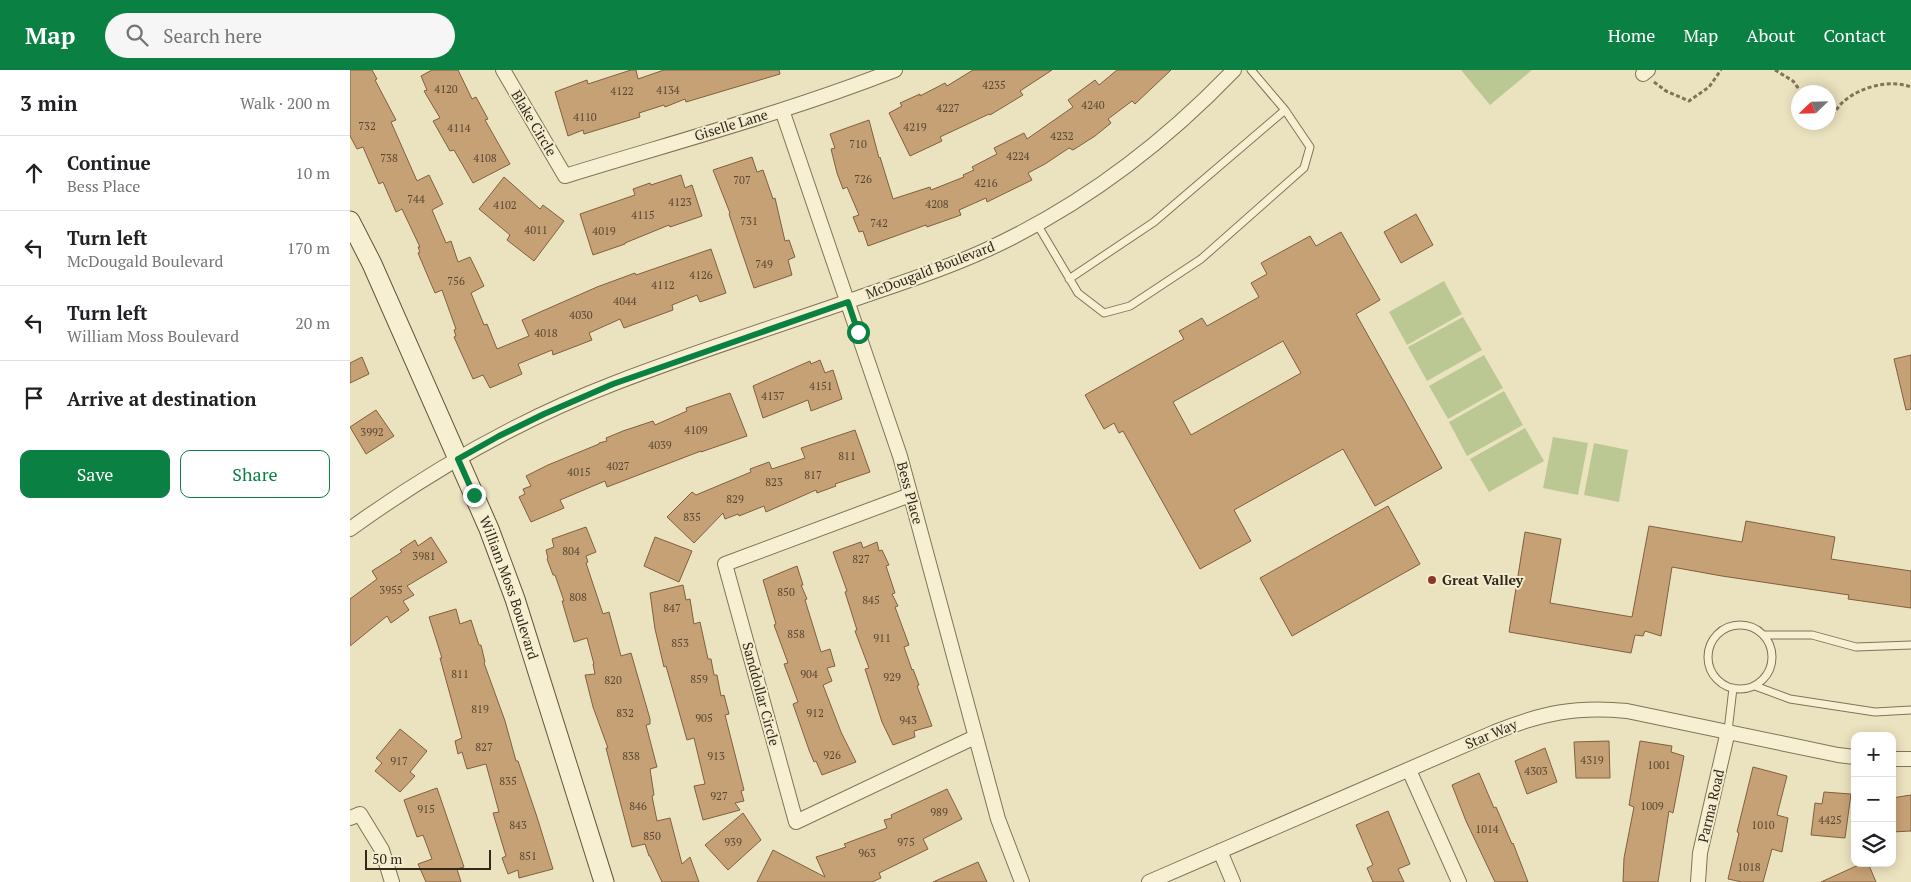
<!DOCTYPE html>
<html lang="en">
<head>
<meta charset="utf-8">
<style>
	body { margin:0; font-family:"PT Serif",serif; background:#f6f6f6; color:#202124 }
	.controls { position:absolute; right:15px; bottom:15px; display:grid; overflow:hidden; border-radius:10px; box-shadow:0 2px 12px #0003 }
	.controls button { width:45px; height:45px; display:grid; place-items:center; padding:0; border:0; border-bottom:1px solid #e0e0e0; background:#fff; color:#202124; font:25px sans-serif }
	.compass { position:absolute; left:1441px; top:15px; width:45px; height:45px; border-radius:50%; background:#fff; box-shadow:0 2px 12px #0003; rotate:247deg }
	.scale { position:absolute; left:15px; bottom:12px; width:126px; box-sizing:border-box; padding-left:5px; border:2px solid #32291c; border-top:0; font-size:14px; line-height:18px; white-space:nowrap; color:#32291c; -webkit-text-stroke:4px #f3ecce; paint-order:stroke }
	.stop { position:absolute; width:15px; height:15px; margin:-11px; border:4px solid #0b8043; border-radius:50%; background:#fff }
	.stop.end { background:#0b8043; border-color:#fff; box-shadow:0 1px 5px #0008 }
	.list { margin:0; padding:0; list-style:none }
	h2 { display:flex; justify-content:space-between; align-items:center; height:65px; margin:0; padding:0 20px; font-size:21px }
	h2 small { font-size:16px; font-weight:400; color:#757577 }
	.list li { display:grid; grid-template-columns:32px 1fr auto; gap:15px; align-items:center; box-sizing:border-box; height:75px; padding:0 20px; border-top:1px solid #e0e0e0 }
	.list b { display:block; font-size:19px; white-space:nowrap }
	.list p { margin:0; font-size:16px; white-space:nowrap; color:#757577 }
	.list em { font-size:16px; font-style:normal; color:#757577 }
	.actions { display:flex; gap:10px; padding:15px 20px }
	.actions a { flex:1; padding:11px 0; border:1px solid #0b8043; border-radius:10px; text-align:center; font-size:18px; color:#0b8043 }
	.actions .main { background:#0b8043; color:#fff }
	.icon { flex:none; width:28px; height:28px; fill:none; stroke:currentColor; stroke-width:2; stroke-linecap:round; stroke-linejoin:round }
	.map { position:relative; flex:none; width:1561px; height:812px; overflow:hidden }
	header { display:flex; align-items:center; gap:30px; box-sizing:border-box; height:70px; padding:0 25px; background:#0b8043; color:#fff }
	header strong { font-size:24px }
	nav { display:flex; gap:28px; margin-inline-start:auto; font-size:18px }
	.search { width:350px; height:45px; background:#f6f6f6; display:flex; align-items:center; gap:12px; box-sizing:border-box; padding:0 18px; border-radius:28px; color:#757577; font-size:19px }
	main { display:flex }
	aside { flex:1; background:#fff }
	.map>svg:first-child { display:block }
</style>
</head>
<body>
<header>
<strong>Map</strong>
<div class="search"><svg class="icon" aria-label="search" viewBox="0 0 24 24"><circle cx="10" cy="10" r="6"/><path d="M15 15l6 6"/></svg>Search here</div>
<nav><a>Home</a><a>Map</a><a>About</a><a>Contact</a></nav>
</header>
<main>
<aside>
<h2>3 min<small>Walk · 200 m</small></h2>
<ul class="list">
<li><svg class="icon" aria-label="ahead" viewBox="0 0 24 24"><path d="M12 20V5M6 11l6-6 6 6"/></svg><div><b>Continue</b><p>Bess Place</p></div><em>10 m</em></li>
<li><svg class="icon" aria-label="left" viewBox="0 0 24 24"><path d="M17 20v-9H6M10 6l-5 5 5 5"/></svg><div><b>Turn left</b><p>McDougald Boulevard</p></div><em>170 m</em></li>
<li><svg class="icon" aria-label="left" viewBox="0 0 24 24"><path d="M17 20v-9H6M10 6l-5 5 5 5"/></svg><div><b>Turn left</b><p>William Moss Boulevard</p></div><em>20 m</em></li>
<li><svg class="icon" aria-label="arrive" viewBox="0 0 24 24"><path d="M6 21V4h12l-3 4 3 4H6"/></svg><div><b>Arrive at destination</b></div></li>
</ul>
<div class="actions"><a class="main">Save</a><a>Share</a></div>
</aside>
<div class="map">
<svg width="1561" height="812" viewBox="0 0 1561 812">
	<rect width="100%" height="100%" fill="#ebe2bf"/>
	<path fill="#bcc893" d="M1111,0H1182L1140,35Z
		M1094,211L1112,244L1057,275L1039,242Z
		M1113,247L1132,280L1077,311L1058,277Z
		M1134,285L1153,318L1098,349L1079,316Z
		M1154,321L1173,355L1117,386L1099,352Z
		M1175,358L1194,391L1139,422L1120,389Z
		M1203,367L1238,373L1228,425L1193,418Z
		M1244,373L1278,380L1269,432L1234,425Z"/>
	<path fill="#c7a176" stroke="#80603f" fill-rule="evenodd" d="M0,0H22L27,9L25,10L46,50L41,52L67,111L79,105L93,134L82,140L96,173L101,171L108,192L120,187L134,216L121,223L134,255L137,254L147,279L179,266L172,250L247,217L285,203L286,205L361,179L376,223L350,232L347,225L322,235L323,240L274,258L270,249L239,263L242,270L203,285L202,280L168,294L172,304L140,318L133,305L123,309L104,267L106,266L104,260L106,259L92,220L85,223L68,183L70,182L68,177H70L52,139L46,142L33,112L29,114L13,77L7,79L0,66Z
		M82,0H108L122,29L126,27L138,49L135,50L160,94L123,113L104,80L100,81L83,51L90,48L74,21L77,20L71,6Z
		M281,0H286L288,9L314,0H429L430,4L336,32L335,29L315,37L314,35L289,43L290,47L234,64L233,60L218,66L205,22L237,10L238,14Z
		M623,0H702L670,21L673,25L640,45L639,44L590,67L592,71L560,86L539,43L552,36L550,33L570,24V26L595,13L597,16Z
		M767,0H821L785,34L782,31L758,49L761,53L745,66L723,80L719,78L695,94L678,103L682,110L637,132L636,128L609,140L611,145L577,157L576,155L518,176L513,161L509,162L503,147L509,145L497,117L493,119L487,103L481,79L485,78L480,64L519,50L529,88L530,87L543,129L580,117L581,120L614,107L613,105L624,100L622,97L647,84L644,78L674,63L677,69L723,37L718,30L745,10L749,15Z
		M402,87L407,102L413,100L423,129L425,128L435,171L439,170L445,187L438,190L442,205L404,218L379,144L380,143L363,100Z
		M331,105L335,118L342,115L352,146L320,157L319,155L275,173V174L243,185L230,144L285,125L283,119L300,113L301,115Z
		M154,107L190,139L193,135L214,151L184,191L157,170L160,165L129,139Z
		M1066,144L1083,175L1051,193L1034,162Z
		M991,162L1030,230L1006,244L1092,398L1025,436L993,379L884,440L901,471L850,499L773,361L769,363L764,353L754,359L735,325L834,269L829,261L852,248L857,256L909,227L901,213L917,204L911,193L960,166L966,176ZM933,271L951,303L841,365L823,332Z
		M1561,285V339L1556,340L1544,289Z
		M12,287L19,304L0,313V293Z
		M470,290L475,303L483,300L492,329L461,341L458,330L413,348L403,316L460,291L461,294Z
		M380,323L397,366L351,382V381L257,417L255,411L210,430L214,438L181,452L169,427L175,424L173,419L181,416L176,406L198,395L249,374V373L257,371L256,368L273,361L303,351L305,355L337,341L336,338Z
		M26,340L44,366L16,384L0,357Z
		M505,360L520,402L485,414L486,416L467,423L466,420L416,442L414,436L389,446L388,444L375,449L373,443L344,473L317,447L342,422L346,425L401,402L400,399L419,392L422,399L455,388L451,378Z
		M1038,436L1070,494L942,566L910,508Z
		M1396,451L1485,467L1481,489L1561,501V538L1498,529L1499,525L1372,506L1322,497L1311,566L1295,561L1293,566L1285,565L1281,583L1159,562L1175,462L1211,469L1200,533L1282,547L1299,456L1392,472Z
		M236,457L246,482L236,486L238,492L236,493L253,544L259,542L271,586L281,583L300,649V654L296,655L307,697L300,699L304,725L302,726L307,751L320,748L332,794L340,787L349,812H312L300,786H299L295,774L282,777L256,678H258L243,637L235,605L245,604L243,594H244L237,568L224,572L212,531H214L205,505H203L197,489L198,488L196,480L204,477L202,469Z
		M81,467L97,492L57,516L64,525L53,531L59,540L41,553L37,546L0,576V529L27,509L22,501L52,482L50,480L65,470L68,476Z
		M305,467L342,481L329,512L294,496Z
		M511,472L513,478L527,472L529,481L532,480L539,495L536,496L545,523L542,524L548,536L545,537L559,575L554,577L562,600L563,599L569,615L567,616L582,656L564,661L565,667L543,675L532,652L515,599L519,598L505,561L507,560L495,522L497,521L483,482Z
		M447,496L453,515H451L457,529L455,530L471,582L480,579L485,596L477,598L482,611L473,615L491,662L506,692L472,705L466,691L464,692L459,680L443,634L448,632L434,594L438,593L424,555L426,554L413,510Z
		M333,515L336,530L340,529L344,554L350,552L358,589H361L364,605H367L371,626L374,625L379,644L375,645L394,720L391,721L394,731L385,733L390,740L353,750L344,716L355,714L344,668L337,670L316,596L314,597L305,559L300,523Z
		M106,539L110,554L121,550L129,575H131L135,592L134,593L155,651L166,691H168L187,747L203,799L169,808L168,800L158,804L152,788L156,786L143,743L149,742L136,694L117,699L112,682L108,684L105,671L112,668L90,588H92L79,547Z
		M50,659L77,681L60,702L65,706L50,722L25,701L32,693L26,688Z
		M1259,671L1260,708H1226L1224,672Z
		M1290,671L1322,676L1321,682L1334,686L1323,743L1319,741L1308,812H1273L1274,788L1284,737L1279,735Z
		M1195,678L1207,712L1177,724L1165,691Z
		M1403,697L1437,706L1427,745L1438,748L1432,782L1422,779L1413,812H1392L1378,809L1389,763L1387,762Z
		M1129,703L1144,738L1146,737L1162,774L1163,773L1178,812H1145L1116,751L1102,715Z
		M87,718L114,797L107,799L111,812H76L68,794L82,789L73,765L67,767L54,730Z
		M597,719L612,749L573,769L578,779L529,803L531,808L522,812H407L423,780L475,807L466,787L496,777L494,774L537,758L534,750L542,748L541,745Z
		M1474,722L1501,724L1495,768L1461,765L1465,733L1472,734Z
		M1561,725V761L1542,762V728Z
		M1038,741L1060,794L1048,799L1054,812H1023L1017,798L1023,795L1006,755Z
		M393,743L411,770L378,800L355,775Z
		M628,792L637,812H583Z
		M1513,793H1518L1526,812H1471Z"/>
	<g fill="none" stroke-linecap="round" stroke-linejoin="round">
		<g stroke="#827358" stroke-width="9">
			<path id="lane" d="M687,154L728,223L754,243L780,236L851,189L954,98L960,77L935,40L901,0
				M719,209L804,152L935,40
				M1358 587a32 32 0 1 1 64 0a32 32 0 1 1-64 0Z
				M1414,565H1462L1506,577L1561,575
				M1405,616L1440,629L1525,642L1561,640
				M1378,661L1383,618"/>
		</g>
		<g stroke="#827358" stroke-width="16">
			<path id="street" d="M153,0L215,106C325,72 438,42 545,0
				M1293,4L1298,0
				M432,40L550,386L648,749L672,812
				M560,425L375,494L446,752L625,667
				M0,459C82,400 171,349 265,313C350,280 437,253 522,223C561,210 599,197 636,180C730,137 812,75 884,0
				M1542,689H1561
				M1059,700L1109,812
				M0,748L10,744L32,780L42,812
				M870,781L883,812
				M799,812L1145,662C1192,643 1226,636 1277,641L1488,685L1505,687
				M1348,812L1350,783L1378,661"/>
		</g>
		<g stroke="#64543c" stroke-width="21">
			<g id="secondary">
				<path id="s1" d="M0,151L22,194L139,459L165,529L254,812"/>
			</g>
		</g>
		<path stroke="#827358" stroke-width="3" stroke-dasharray="4 2.5" stroke-linecap="butt" d="M1425,0L1443,11L1451,22
			M1304,12L1316,21L1339,31L1359,17L1371,0
			M1478,50C1484,44 1488,36 1494,31C1511,17 1539,9 1561,17
			M1467,52L1470,54L1473,52"/>
		<use href="#lane" stroke="#f6efd1" stroke-width="7"/>
		<use href="#street" stroke="#f6efd1" stroke-width="14"/>
		<use href="#secondary" stroke="#f6efd1" stroke-width="19"/>
	</g>
	<g fill="none" stroke-linecap="round" stroke-linejoin="round">
		<path stroke="#0b8043" stroke-width="6" d="M124,425L108,389L149,366L194,344L263,314L498,232L508,262"/>
	</g>
	<circle fill="#8e352b" stroke="#f3ecce" stroke-width="2" cx="1082" cy="510" r="5"/>
	<g text-anchor="middle" stroke-width="4" stroke-linejoin="round" paint-order="stroke">
		<g font-size="11" fill="#574732">
			<text x="644" y="19">4235</text>
			<text x="96" y="23">4120</text>
			<text x="318" y="24">4134</text>
			<text x="272" y="25">4122</text>
			<text x="743" y="39">4240</text>
			<text x="598" y="42">4227</text>
			<text x="235" y="51">4110</text>
			<text x="17" y="60">732</text>
			<text x="565" y="61">4219</text>
			<text x="109" y="62">4114</text>
			<text x="712" y="70">4232</text>
			<text x="508" y="78">710</text>
			<text x="668" y="90">4224</text>
			<text x="39" y="92">738</text>
			<text x="135" y="92">4108</text>
			<text x="513" y="113">726</text>
			<text x="392" y="114">707</text>
			<text x="636" y="117">4216</text>
			<text x="66" y="133">744</text>
			<text x="330" y="136">4123</text>
			<text x="587" y="138">4208</text>
			<text x="155" y="139">4102</text>
			<text x="293" y="149">4115</text>
			<text x="399" y="155">731</text>
			<text x="529" y="157">742</text>
			<text x="186" y="164">4011</text>
			<text x="254" y="165">4019</text>
			<text x="414" y="198">749</text>
			<text x="351" y="209">4126</text>
			<text x="106" y="215">756</text>
			<text x="313" y="219">4112</text>
			<text x="275" y="235">4044</text>
			<text x="231" y="249">4030</text>
			<text x="196" y="267">4018</text>
			<text x="471" y="320">4151</text>
			<text x="423" y="330">4137</text>
			<text x="346" y="364">4109</text>
			<text x="22" y="366">3992</text>
			<text x="310" y="379">4039</text>
			<text x="497" y="390">811</text>
			<text x="268" y="400">4027</text>
			<text x="229" y="406">4015</text>
			<text x="463" y="409">817</text>
			<text x="424" y="416">823</text>
			<text x="385" y="433">829</text>
			<text x="342" y="451">835</text>
			<text x="221" y="485">804</text>
			<text x="74" y="490">3981</text>
			<text x="511" y="493">827</text>
			<text x="41" y="524">3955</text>
			<text x="436" y="526">850</text>
			<text x="228" y="531">808</text>
			<text x="521" y="534">845</text>
			<text x="322" y="542">847</text>
			<text x="446" y="568">858</text>
			<text x="532" y="572">911</text>
			<text x="330" y="577">853</text>
			<text x="110" y="608">811</text>
			<text x="459" y="608">904</text>
			<text x="542" y="611">929</text>
			<text x="349" y="613">859</text>
			<text x="263" y="614">820</text>
			<text x="130" y="643">819</text>
			<text x="275" y="647">832</text>
			<text x="465" y="647">912</text>
			<text x="354" y="652">905</text>
			<text x="558" y="654">943</text>
			<text x="134" y="681">827</text>
			<text x="482" y="689">926</text>
			<text x="281" y="690">838</text>
			<text x="366" y="690">913</text>
			<text x="1242" y="694">4319</text>
			<text x="49" y="695">917</text>
			<text x="1309" y="699">1001</text>
			<text x="1186" y="705">4303</text>
			<text x="158" y="715">835</text>
			<text x="369" y="730">927</text>
			<text x="288" y="740">846</text>
			<text x="1302" y="740">1009</text>
			<text x="76" y="743">915</text>
			<text x="589" y="746">989</text>
			<text x="1480" y="754">4425</text>
			<text x="168" y="759">843</text>
			<text x="1413" y="759">1010</text>
			<text x="1137" y="763">1014</text>
			<text x="302" y="770">850</text>
			<text x="383" y="776">939</text>
			<text x="556" y="776">975</text>
			<text x="517" y="787">963</text>
			<text x="178" y="790">851</text>
			<text x="1399" y="801">1018</text>
		</g>
		<g font-size="14" fill="#32291c" stroke="#f3ecce">
			<text transform="translate(184 53) rotate(59)" y="5">Blake Circle</text>
			<text transform="translate(381 55) rotate(-17)" y="5">Giselle Lane</text>
			<text transform="translate(580 200) rotate(-21)" y="5">McDougald Boulevard</text>
			<text transform="translate(560 423) rotate(75)" y="5">Bess Place</text>
			<text dy="5" stroke="none"><textPath href="#s1" startOffset="400">William Moss Boulevard</textPath></text>
			<text transform="translate(411 624) rotate(75)" y="5">Sanddollar Circle</text>
			<text transform="translate(1141 664) rotate(-23)" y="5">Star Way</text>
			<text transform="translate(1361 736) rotate(-77)" y="5">Parma Road</text>
		</g>
		<g font-size="14" font-weight="bold" fill="#32291c" stroke="#f3ecce" text-anchor="start">
			<text x="1092" y="515">Great Valley</text>
		</g>
	</g>
</svg>
<div class="controls">
<button>+</button>
<button>−</button>
<button><svg class="icon" aria-label="layers" viewBox="0 0 24 24"><path d="M12 4l9 5-9 5-9-5zM3 14l9 5 9-5"/></svg></button>
</div>
<svg class="compass" viewBox="-18 -18 36 36"><path d="M0-13l5 13h-10z" fill="#e53935"/><path d="M0 13l5-13h-10z" fill="#757577"/></svg>
<div class="scale">50 m</div>
<div class="stop" style="left:508px;top:262px"></div>
<div class="stop end" style="left:124px;top:425px"></div>
</div>
</main>
</body>
</html>
